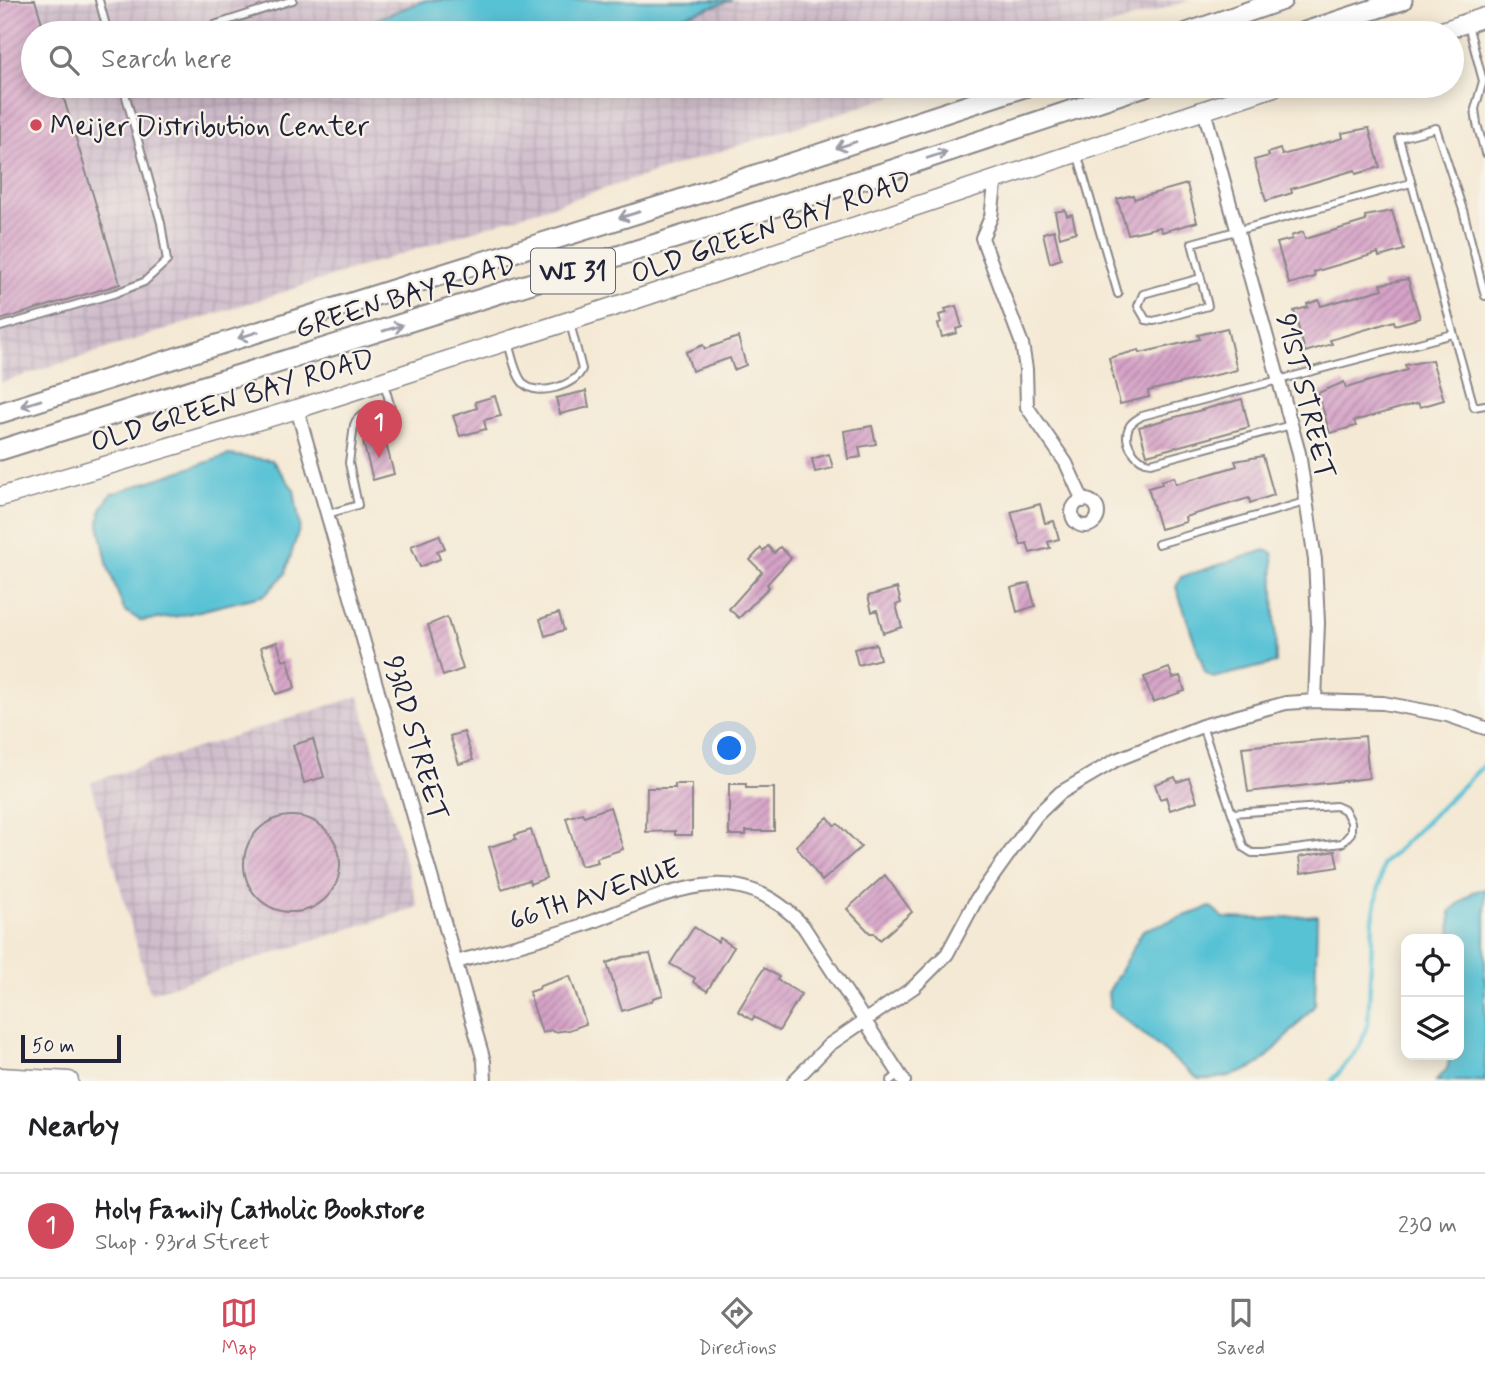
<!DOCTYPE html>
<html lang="en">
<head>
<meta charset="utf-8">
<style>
	body { margin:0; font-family:Mynerve,sans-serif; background:#f6f6f6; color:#202124 }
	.controls { position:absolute; right:21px; bottom:21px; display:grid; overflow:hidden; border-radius:14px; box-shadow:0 4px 18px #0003 }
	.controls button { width:63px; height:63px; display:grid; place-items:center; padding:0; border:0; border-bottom:2px solid #e0e0e0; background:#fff; color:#202124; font:35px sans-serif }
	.scale { position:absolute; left:21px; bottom:18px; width:100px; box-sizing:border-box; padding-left:7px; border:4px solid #22223b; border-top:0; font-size:19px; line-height:24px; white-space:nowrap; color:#22223b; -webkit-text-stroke:5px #f7f3e8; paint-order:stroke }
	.you { position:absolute; left:730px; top:749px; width:24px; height:24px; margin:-18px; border:5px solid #fff; border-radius:50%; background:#1a73e8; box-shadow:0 0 0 10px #1a73e833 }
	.badge { display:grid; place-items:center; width:46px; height:46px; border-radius:50%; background:#d1495b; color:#fff; font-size:23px; font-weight:700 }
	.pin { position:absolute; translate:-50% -58px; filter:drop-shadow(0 2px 4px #0008) }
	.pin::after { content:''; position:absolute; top:37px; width:24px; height:21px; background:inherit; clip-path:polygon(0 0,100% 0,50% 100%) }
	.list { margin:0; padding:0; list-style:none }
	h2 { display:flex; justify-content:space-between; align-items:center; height:91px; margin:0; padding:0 28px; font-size:30px }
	h2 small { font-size:23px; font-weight:400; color:#757577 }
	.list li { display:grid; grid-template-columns:46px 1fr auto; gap:21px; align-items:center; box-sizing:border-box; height:105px; padding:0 28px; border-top:2px solid #e0e0e0 }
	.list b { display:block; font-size:26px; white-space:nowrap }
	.list p { margin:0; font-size:23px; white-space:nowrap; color:#757577 }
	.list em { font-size:23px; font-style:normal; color:#757577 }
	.icon { flex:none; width:38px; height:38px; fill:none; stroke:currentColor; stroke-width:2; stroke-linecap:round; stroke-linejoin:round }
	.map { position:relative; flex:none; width:1485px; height:1081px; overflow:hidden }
	.search { position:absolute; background:#fff; box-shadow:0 4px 18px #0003; left:21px; right:21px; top:21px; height:77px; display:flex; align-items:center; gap:18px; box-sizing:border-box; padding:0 24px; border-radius:38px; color:#757577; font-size:26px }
	.sheet { height:196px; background:#fff }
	nav { display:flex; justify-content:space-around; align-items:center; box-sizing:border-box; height:98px; border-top:2px solid #e0e0e0; background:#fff; font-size:19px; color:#757577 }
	nav a { display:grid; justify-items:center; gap:4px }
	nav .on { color:#d1495b }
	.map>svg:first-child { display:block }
</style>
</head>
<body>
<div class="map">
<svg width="1485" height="1081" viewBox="0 0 1485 1081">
	<defs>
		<pattern id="industrial-grid" width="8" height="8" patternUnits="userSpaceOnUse" patternTransform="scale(1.75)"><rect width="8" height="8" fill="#d0bdcc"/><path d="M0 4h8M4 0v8" fill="none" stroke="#b2a2b0"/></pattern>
		<pattern id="building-hatch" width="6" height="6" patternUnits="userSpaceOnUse" patternTransform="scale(1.75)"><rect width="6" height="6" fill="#d6a3c7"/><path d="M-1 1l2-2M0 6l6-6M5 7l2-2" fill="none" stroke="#ad84a3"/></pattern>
	</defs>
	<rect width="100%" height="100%" fill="#f7f3e8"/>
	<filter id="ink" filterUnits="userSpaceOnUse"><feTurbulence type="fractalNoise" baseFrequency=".0143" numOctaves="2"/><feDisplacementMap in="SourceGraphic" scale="14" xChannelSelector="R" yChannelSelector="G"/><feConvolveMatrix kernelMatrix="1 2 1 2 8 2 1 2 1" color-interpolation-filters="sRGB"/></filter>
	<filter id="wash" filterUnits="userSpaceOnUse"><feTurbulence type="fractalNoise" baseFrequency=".00686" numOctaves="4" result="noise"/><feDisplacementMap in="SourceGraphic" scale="28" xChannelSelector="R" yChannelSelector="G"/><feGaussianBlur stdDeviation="1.57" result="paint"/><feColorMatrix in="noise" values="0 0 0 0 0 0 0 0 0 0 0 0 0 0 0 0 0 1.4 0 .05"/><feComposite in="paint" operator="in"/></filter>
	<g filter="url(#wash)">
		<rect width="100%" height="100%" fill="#f4e9d4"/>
		<path fill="url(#industrial-grid)" d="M0,0H1190L1087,33H33V86H924L0,383Z
			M359,696L418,907L150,993L91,782Z"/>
		<path fill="#59c2d5" stroke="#3e7288" stroke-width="2" d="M426,0H732L630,33H373L372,21Z
			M229,455L272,460L294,490L300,526L285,574L265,595L179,616L141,621L124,610L108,567L99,524L101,509L111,494Z
			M1265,550L1273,553L1276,663L1213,678L1205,672L1176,587L1181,577Z
			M1485,889V1081H1436L1447,1069L1450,1055H1459V939H1451L1450,911L1473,892Z
			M1211,907L1224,918L1264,919L1317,915L1315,1005C1302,1019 1270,1058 1256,1066C1241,1074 1215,1081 1198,1079L1110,1007L1108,993L1143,930Z"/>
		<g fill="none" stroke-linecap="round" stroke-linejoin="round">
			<path stroke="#59c2d5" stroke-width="4.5" d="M1332,1081L1360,1046L1368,1023L1373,919L1383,864L1485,764"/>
		</g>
		<g id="blocks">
			<path fill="url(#building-hatch)" d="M0,0H35L45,33H33V86H60L120,284L0,320Z
				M1369,128L1380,167L1356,174L1355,170L1291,189L1292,193L1266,201L1254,160L1269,156L1268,153L1280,149L1282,155L1343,138L1342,133Z
				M1187,184L1197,222L1162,232L1160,227L1128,234L1117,199L1133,195L1134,199Z
				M1065,210L1067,216L1072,214L1076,232L1060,237L1055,212Z
				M1392,211L1404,250L1379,257L1378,253L1314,272L1315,277L1289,284L1277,243L1292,239L1291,236L1303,232L1305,239L1366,221L1365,216Z
				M1054,230L1061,259L1050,263L1043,233Z
				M1408,279L1420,318L1395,325L1394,321L1330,340L1332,344L1305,352L1294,311L1308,307L1307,304L1319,300L1321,306L1383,289L1381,284Z
				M956,306L962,327L956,329L957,333L942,337L938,324L941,322L939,315L947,313L945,309Z
				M1227,328L1237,370L1148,391L1149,397L1120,404L1109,358L1139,350L1140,353L1200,339L1198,335Z
				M738,337L746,365L734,370L730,358L692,371L686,352L703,345L705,349Z
				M1432,360L1444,400L1420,407L1418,403L1354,421L1356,426L1330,433L1318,393L1344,382L1346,388L1407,370L1405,365Z
				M586,391L589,407L560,414L556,398Z
				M495,396L501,416L484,420L486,429L460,436L453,416L477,408L475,402Z
				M1242,399L1249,427L1147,455L1139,427Z
				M872,426L876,444L859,447L861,457L848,459L844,431Z
				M384,436L394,474L373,480L363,442Z
				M829,454L833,468L815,472L812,459Z
				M1263,456L1274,495L1250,503L1249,498L1185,517L1186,522L1160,529L1148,488L1162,484L1161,481L1174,477L1176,484L1237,466L1235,461Z
				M1040,504L1045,523L1054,521L1059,539L1048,542L1050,548L1030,553L1027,543L1021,545L1011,512Z
				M439,535L445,548L437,551L440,559L420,567L411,546Z
				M768,546L774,553L780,547L791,558L767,584L769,587L739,618L729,609L762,572L750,560L761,548L763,551Z
				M1029,583L1035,606L1017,612L1011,588Z
				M897,588L901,603L896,605L902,627L883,633L877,610L872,612L868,596Z
				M559,613L564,630L545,636L540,619Z
				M447,617L463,669L443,676L428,625Z
				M277,642L283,661L288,659L295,688L276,694L261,647Z
				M876,644L880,659L858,665L854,649Z
				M1169,668L1173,678L1180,676L1185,691L1153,702L1144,677Z
				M464,732L473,760L459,764L450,736Z
				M1365,736L1369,778L1248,792L1242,747Z
				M313,739L324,777L304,783L293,745Z
				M1175,777L1177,782L1189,778L1197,801L1170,810L1166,797L1160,799L1155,784Z
				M675,784H692V835H675V831L646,832L647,788H675Z
				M729,784H746V788H774V831H746V835H729Z
				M610,807L623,849L596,858L598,862L581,866L566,818L582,813L584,816Z
				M244 864a48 48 0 1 1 96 0a48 48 0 1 1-96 0Z
				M828,817L834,825L838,824L861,847L822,881L796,846Z
				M531,830L546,878L530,884L529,880L502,889L489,847L516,839L515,835Z
				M1335,851L1338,867L1301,873L1299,857Z
				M885,875L912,912L880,940L874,933H870L847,909Z
				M694,927L718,942L720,938L734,947L707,991L693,982L695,978L670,964Z
				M650,954L663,995L653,998L652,1001L622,1011L607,963L623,957Z
				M764,968L779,977L777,980L801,994L779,1031L754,1017L752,1020L738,1011Z
				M570,976L586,1024L569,1030L554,1032L551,1030L542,1033L529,992L539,989L540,986Z"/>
		</g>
	</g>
	<g filter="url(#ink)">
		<use href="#blocks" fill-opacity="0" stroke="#8b8688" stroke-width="2"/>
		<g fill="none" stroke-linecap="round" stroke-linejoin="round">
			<g stroke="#8b8688" stroke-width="10">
				<path id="lane" d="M99,0L108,33
					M1468,25L1483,81L1475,109L1477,124L1485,153
					M189,33L293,0
					M1077,153L1118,294
					M1201,278L1143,294L1138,306L1146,320L1154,321L1208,306L1192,243L1411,183
					M1485,296L1463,210L1436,128L1399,138L1474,407L1485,405
					M0,327L116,293L144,282L167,261L161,223L123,86
					M508,343C512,355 515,375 524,384C537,397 576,386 582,369L570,323
					M1291,425L1151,463C1136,462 1122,442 1129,427C1131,422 1137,419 1142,416L1453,334
					M328,514L358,505L349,463L354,425C358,411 378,411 391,408L384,383
					M1158,544L1305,502
					M1202,726L1244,848L1252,853H1264L1342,843L1351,833V822L1345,810L1336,806L1232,813
					M890,1081L900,1073"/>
			</g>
			<g stroke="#8b8688" stroke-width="16">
				<path id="street" d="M1204,110L1299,453L1315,560L1318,623L1315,701
					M996,178L991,217L982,238L1022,344L1026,369L1027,407L1066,463L1083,501
					M297,409L484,1061L485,1081
					M1072 513a13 13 0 1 1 26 0a13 13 0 1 1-26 0Z
					M456,962C497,951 539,940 580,926C657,900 734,848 803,926L904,1081
					M794,1081L829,1045L914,987L947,954L976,900L1036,816L1060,793L1116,760L1202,726L1286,703L1315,701L1383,703L1447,715L1485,728"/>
			</g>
			<g stroke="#8b8688" stroke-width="21">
				<path id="secondary" d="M1436,33L1485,17
					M0,497L297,409L628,302L1277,86
					M0,1077L69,1081"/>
			</g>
			<g stroke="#8b8688" stroke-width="23">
				<path id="primary" d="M1187,33L1282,0
					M1302,33L1402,0
					M0,413L667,204L1027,86
					M0,450L892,170L1145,86"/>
			</g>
			<use href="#lane" stroke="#fff" stroke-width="6"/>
			<use href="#street" stroke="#fff" stroke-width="12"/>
			<use href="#secondary" stroke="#fff" stroke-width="18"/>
			<use href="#primary" stroke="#fff" stroke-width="19"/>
		</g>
		<defs><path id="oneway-shaft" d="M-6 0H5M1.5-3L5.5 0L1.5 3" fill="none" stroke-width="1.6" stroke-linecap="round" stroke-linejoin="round" transform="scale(1.75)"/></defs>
		<g stroke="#9c9ca7">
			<use href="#oneway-shaft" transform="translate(846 145) rotate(162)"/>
			<use href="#oneway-shaft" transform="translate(937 155) rotate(-18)"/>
			<use href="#oneway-shaft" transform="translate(629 215) rotate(163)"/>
			<use href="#oneway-shaft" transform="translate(393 328) rotate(-17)"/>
			<use href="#oneway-shaft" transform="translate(248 335) rotate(162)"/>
			<use href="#oneway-shaft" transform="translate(31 403) rotate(163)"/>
		</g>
	</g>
	<circle fill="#d1495b" stroke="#f7f3e8" stroke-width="2.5" cx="36" cy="125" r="7"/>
	<g text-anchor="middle" stroke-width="5" stroke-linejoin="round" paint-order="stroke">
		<rect fill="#f7f3e8" stroke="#62616f" stroke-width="2" x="531" y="248.5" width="84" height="45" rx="5"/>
		<g font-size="26" font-weight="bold" fill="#22223b">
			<text x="573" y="280">WI 31</text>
		</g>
		<g font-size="28" fill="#22223b" stroke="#f7f3e8" text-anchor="start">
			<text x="50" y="135">Meijer Distribution Center</text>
		</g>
		<g font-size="28" fill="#22223b" stroke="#f7f3e8">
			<text transform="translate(771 226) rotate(-19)" y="10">OLD GREEN BAY ROAD</text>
			<text transform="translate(405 295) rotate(-17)" y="10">GREEN BAY ROAD</text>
			<text transform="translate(1307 396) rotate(76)" y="10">91ST STREET</text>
			<text transform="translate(232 399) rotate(-17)" y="10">OLD GREEN BAY ROAD</text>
			<text transform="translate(417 738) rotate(74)" y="10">93RD STREET</text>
			<text transform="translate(594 893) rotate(-18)" y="10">66TH AVENUE</text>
		</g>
	</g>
</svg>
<div class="controls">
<button><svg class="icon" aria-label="locate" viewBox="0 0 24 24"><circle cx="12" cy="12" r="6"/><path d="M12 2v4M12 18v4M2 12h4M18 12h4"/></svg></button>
<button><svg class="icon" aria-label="layers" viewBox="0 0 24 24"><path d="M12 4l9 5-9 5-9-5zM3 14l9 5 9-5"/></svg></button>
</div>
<div class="scale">50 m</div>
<div class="you"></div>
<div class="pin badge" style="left:379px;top:458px">1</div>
<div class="search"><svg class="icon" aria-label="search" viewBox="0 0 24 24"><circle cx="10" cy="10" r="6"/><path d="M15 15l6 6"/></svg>Search here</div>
</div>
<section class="sheet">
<h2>Nearby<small></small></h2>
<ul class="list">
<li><span class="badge">1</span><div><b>Holy Family Catholic Bookstore</b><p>Shop · 93rd Street</p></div><em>230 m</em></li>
</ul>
</section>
<nav>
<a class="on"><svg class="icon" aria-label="map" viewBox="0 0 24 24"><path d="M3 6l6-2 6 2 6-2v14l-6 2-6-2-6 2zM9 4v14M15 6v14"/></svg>Map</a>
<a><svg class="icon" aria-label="directions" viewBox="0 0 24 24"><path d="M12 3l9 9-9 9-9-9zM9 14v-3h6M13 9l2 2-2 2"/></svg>Directions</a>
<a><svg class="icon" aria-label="saved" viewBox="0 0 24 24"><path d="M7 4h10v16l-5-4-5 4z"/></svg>Saved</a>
</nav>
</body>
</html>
